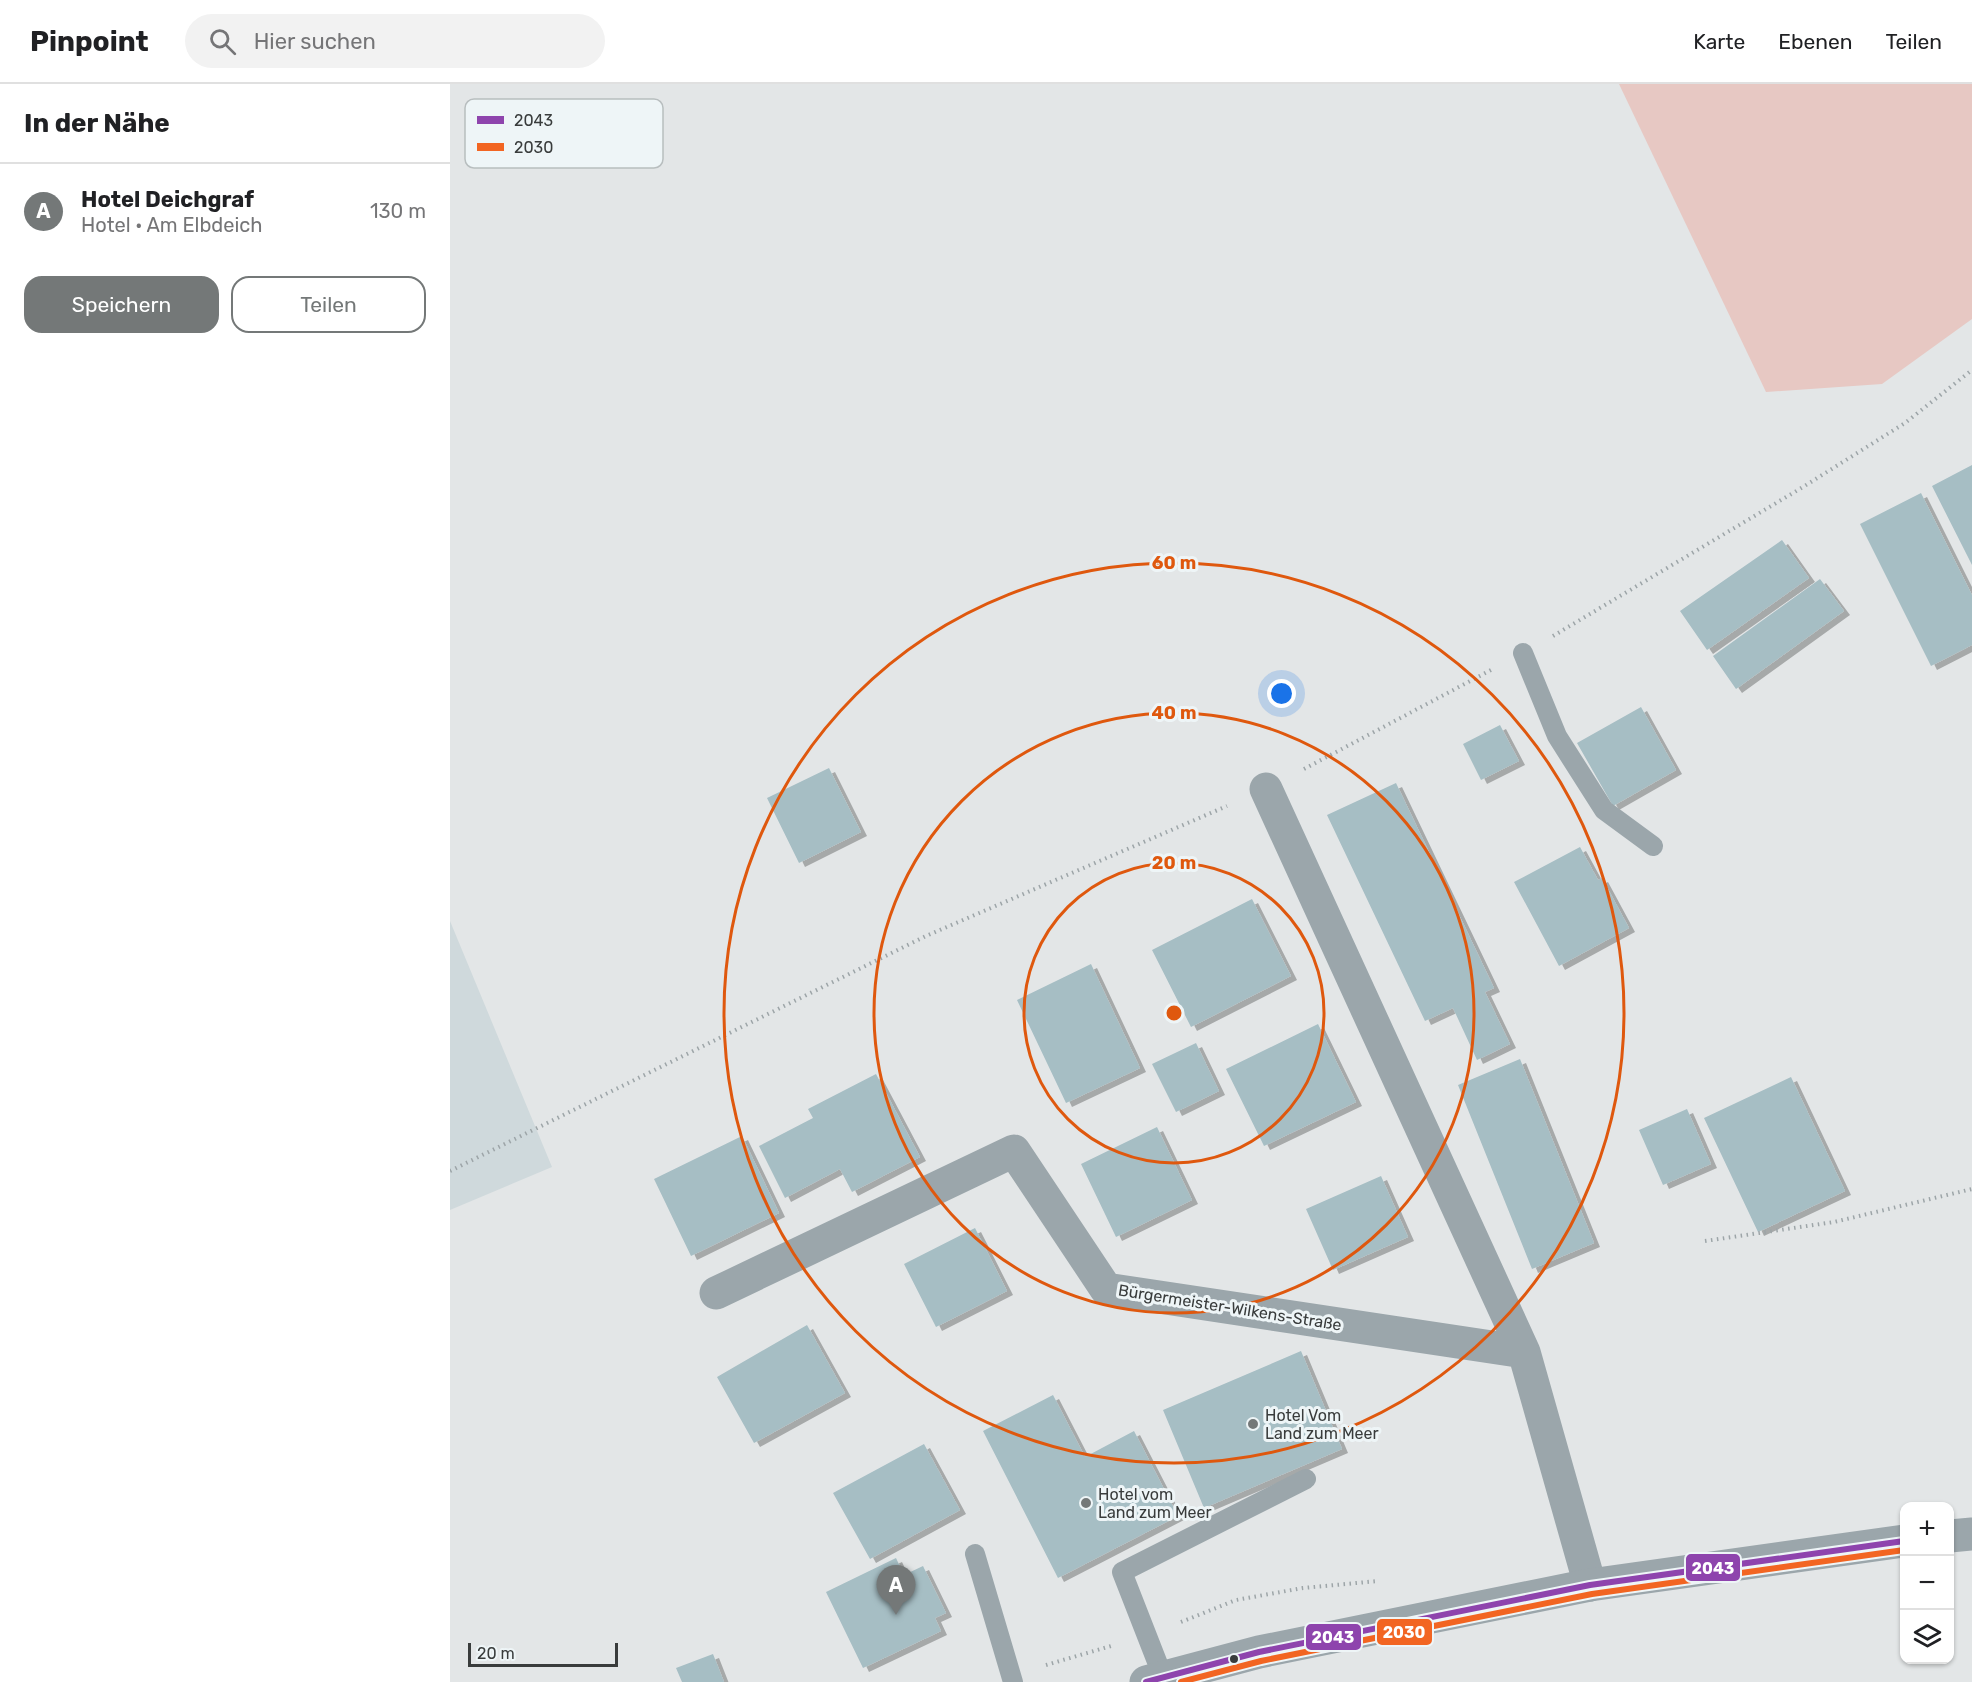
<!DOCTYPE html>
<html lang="de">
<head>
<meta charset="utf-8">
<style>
	body { margin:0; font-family:Rubik,sans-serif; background:#f2f2f2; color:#202124 }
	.controls { position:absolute; right:18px; bottom:18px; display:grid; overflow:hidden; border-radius:12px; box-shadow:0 2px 4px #0004 }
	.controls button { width:54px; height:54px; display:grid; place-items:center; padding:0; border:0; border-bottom:2px solid #e0e0e0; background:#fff; color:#202124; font:30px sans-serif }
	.scale { position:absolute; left:18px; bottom:15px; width:150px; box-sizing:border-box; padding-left:6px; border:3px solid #393c3c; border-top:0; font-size:16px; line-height:21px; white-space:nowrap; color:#393c3c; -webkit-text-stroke:4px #eef5f7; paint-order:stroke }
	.you { position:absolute; left:832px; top:610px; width:21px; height:21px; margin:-15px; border:4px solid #fff; border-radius:50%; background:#1a73e8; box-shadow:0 0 0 9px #1a73e833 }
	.badge { display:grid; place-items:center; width:39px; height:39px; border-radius:50%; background:#747878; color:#fff; font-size:20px; font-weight:700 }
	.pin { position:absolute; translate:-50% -50px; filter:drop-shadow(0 2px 3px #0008) }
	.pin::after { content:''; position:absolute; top:32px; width:21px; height:18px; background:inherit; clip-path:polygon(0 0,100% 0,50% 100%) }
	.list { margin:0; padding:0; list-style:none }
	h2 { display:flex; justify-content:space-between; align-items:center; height:78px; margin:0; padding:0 24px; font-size:26px }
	h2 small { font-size:20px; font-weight:400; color:#757577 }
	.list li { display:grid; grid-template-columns:39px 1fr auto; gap:18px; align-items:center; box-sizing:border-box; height:96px; padding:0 24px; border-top:2px solid #e0e0e0 }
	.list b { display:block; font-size:22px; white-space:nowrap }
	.list p { margin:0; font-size:20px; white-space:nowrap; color:#757577 }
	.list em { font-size:20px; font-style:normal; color:#757577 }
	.actions { display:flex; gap:12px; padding:18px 24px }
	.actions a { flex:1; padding:14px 0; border:2px solid #747878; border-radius:18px; text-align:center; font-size:21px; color:#747878 }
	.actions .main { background:#747878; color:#fff }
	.icon { flex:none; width:33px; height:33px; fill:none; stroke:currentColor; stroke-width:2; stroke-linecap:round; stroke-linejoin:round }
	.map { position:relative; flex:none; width:1522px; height:1598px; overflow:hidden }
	header { display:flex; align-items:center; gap:36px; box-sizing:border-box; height:84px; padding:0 30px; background:#fff; border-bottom:2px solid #e0e0e0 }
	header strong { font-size:28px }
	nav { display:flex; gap:33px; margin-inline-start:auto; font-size:21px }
	.search { width:420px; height:54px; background:#f2f2f2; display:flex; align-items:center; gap:15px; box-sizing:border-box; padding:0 21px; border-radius:33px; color:#757577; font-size:22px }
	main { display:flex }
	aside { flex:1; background:#fff }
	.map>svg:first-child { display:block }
</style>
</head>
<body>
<header>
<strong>Pinpoint</strong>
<div class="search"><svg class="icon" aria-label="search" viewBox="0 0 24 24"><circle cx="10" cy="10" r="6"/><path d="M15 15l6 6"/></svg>Hier suchen</div>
<nav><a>Karte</a><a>Ebenen</a><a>Teilen</a></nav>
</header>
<main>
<aside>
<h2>In der Nähe<small></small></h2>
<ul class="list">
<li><span class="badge">A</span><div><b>Hotel Deichgraf</b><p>Hotel · Am Elbdeich</p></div><em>130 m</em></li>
</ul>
<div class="actions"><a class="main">Speichern</a><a>Teilen</a></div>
</aside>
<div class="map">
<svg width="1522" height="1598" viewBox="0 0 1522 1598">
	<defs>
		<filter id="shadow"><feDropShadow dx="6" dy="4" stdDeviation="0" flood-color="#0004"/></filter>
	</defs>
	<rect width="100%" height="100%" fill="#e3e6e7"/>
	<path fill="#cfd9dc" d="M0,837L102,1083L0,1126Z"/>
	<path fill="#e7c8c3" d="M1169,0H1522V235L1432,300L1316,308Z"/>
	<path fill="#a6bec4" filter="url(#shadow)" d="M1522,381V481L1482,402Z
		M1471,409L1522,511V561L1481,582L1410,440Z
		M1332,456L1359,494L1257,566L1230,527Z
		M1370,495L1394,527L1286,605L1263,572Z
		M1191,623L1226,686L1163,722L1127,659Z
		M1050,641L1069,677L1031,696L1013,660Z
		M379,684L411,748L349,779L317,714Z
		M946,699L1044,904L1035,908L1060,960L1027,976L1003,924L975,937L877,731Z
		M1130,763L1148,796L1152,794L1179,844L1109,882L1064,798Z
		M802,815L841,892L741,943L702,866Z
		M641,880L690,984L616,1019L567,916Z
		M868,940L906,1018L814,1062L776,985Z
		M746,959L769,1007L726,1028L702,980Z
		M1070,975L1144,1159L1082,1185L1008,1001Z
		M426,990L470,1073L402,1108L390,1085L335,1114L309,1062L363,1034L358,1025Z
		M1341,993L1395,1107L1308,1148L1254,1034Z
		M1237,1025L1261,1080L1213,1101L1189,1046Z
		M707,1043L742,1116L666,1153L631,1080Z
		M292,1052L329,1129L241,1172L204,1095Z
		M931,1092L958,1153L883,1186L856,1125Z
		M525,1144L557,1207L486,1243L454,1180Z
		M357,1241L395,1309L304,1359L267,1293Z
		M851,1267L892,1365L754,1424L713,1326Z
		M603,1311L635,1373L684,1347L728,1432L608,1494L533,1347Z
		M474,1360L510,1426L420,1475L383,1409Z
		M446,1474L454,1491L473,1482L496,1529L485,1534L491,1547L413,1584L376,1508Z
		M263,1570L274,1598H232L226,1584Z"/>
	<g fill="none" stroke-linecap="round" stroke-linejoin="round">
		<path stroke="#9da5a8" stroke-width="4" stroke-dasharray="1.5 4.5" stroke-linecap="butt" d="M1103,552L1353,403L1455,339L1522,286
			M854,685L1041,586
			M0,1087L476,852L777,722
			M1255,1157L1384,1138L1522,1105
			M731,1538L786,1516L853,1504L928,1497
			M596,1581L661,1562"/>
		<path stroke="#9ba6ab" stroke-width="20" d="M1073,569L1107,652L1154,726L1203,762
			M525,1470L563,1598
			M713,1593L672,1488L856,1395"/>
		<path stroke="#9ba6ab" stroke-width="33" d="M816,705L1074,1268L1140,1501
			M266,1209L564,1067L656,1205L1074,1268"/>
		<path stroke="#9ba6ab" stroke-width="33" d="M1500,1452L1522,1450
			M696,1598L809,1568L1140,1501L1454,1457"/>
		<g stroke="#eef5f7" stroke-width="10">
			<path id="bus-1" d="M696,1598L809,1568L1140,1501L1454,1457"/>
		</g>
		<g stroke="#eef5f7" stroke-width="10">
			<path id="bus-2" d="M731,1598L811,1577L1142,1510L1454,1466"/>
		</g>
		<use href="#bus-1" stroke="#8e44ad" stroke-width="6"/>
		<use href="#bus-2" stroke="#f26522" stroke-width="6"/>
	</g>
	<g fill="none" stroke="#df580e" stroke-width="3">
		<circle cx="724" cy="929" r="150"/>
		<circle cx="724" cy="929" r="300"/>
		<circle cx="724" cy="929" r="450"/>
	</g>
	<g fill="#747878" stroke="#eef5f7" stroke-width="2">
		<circle cx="803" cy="1340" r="6"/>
		<circle cx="636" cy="1419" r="6"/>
	</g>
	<circle fill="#393c3c" stroke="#eef5f7" stroke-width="2" cx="784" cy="1575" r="5"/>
	<g text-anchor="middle" stroke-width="6" stroke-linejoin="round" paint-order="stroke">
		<g font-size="16" fill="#393c3c" stroke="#eef5f7">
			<text transform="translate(780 1223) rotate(9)" y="6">Bürgermeister-Wilkens-Straße</text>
		</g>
		<g font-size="16" fill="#393c3c" stroke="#eef5f7" text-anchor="start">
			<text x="815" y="1337">Hotel Vom<tspan x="815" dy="18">Land zum Meer</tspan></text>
			<text x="648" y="1416">Hotel vom<tspan x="648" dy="18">Land zum Meer</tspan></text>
		</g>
	</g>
	<rect x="15" y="15" width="198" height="69" rx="9" fill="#eef5f7" stroke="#b8bebf" stroke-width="1.5"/>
	<rect x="27" y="32" width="27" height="8" fill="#8e44ad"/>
	<rect x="27" y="59" width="27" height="8" fill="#f26522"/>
	<g font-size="16" fill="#393c3c">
		<text x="64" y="42">2043</text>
		<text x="64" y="69">2030</text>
	</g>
	<circle cx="724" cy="929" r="9" fill="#df580e" stroke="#eef5f7" stroke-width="3"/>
	<g font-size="18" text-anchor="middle" font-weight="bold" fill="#df580e" stroke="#eef5f7" stroke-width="6" stroke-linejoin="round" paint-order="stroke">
		<text x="724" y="485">60 m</text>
		<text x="724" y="635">40 m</text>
		<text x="724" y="785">20 m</text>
	</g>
	<g stroke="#eef5f7" stroke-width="2">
		<rect x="1235" y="1469" width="56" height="29" rx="6" fill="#8e44ad"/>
		<rect x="926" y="1534" width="57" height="28" rx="6" fill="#f26522"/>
		<rect x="855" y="1539" width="57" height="28" rx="6" fill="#8e44ad"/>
	</g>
	<g font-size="16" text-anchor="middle" font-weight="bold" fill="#fff">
		<text x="1263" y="1490">2043</text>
		<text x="954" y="1554">2030</text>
		<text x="883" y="1559">2043</text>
	</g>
</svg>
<div class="controls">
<button>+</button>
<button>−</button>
<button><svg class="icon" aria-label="layers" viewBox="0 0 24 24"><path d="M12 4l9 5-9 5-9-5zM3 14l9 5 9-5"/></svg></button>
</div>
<div class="scale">20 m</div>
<div class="you"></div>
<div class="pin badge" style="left:446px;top:1531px">A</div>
</div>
</main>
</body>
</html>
